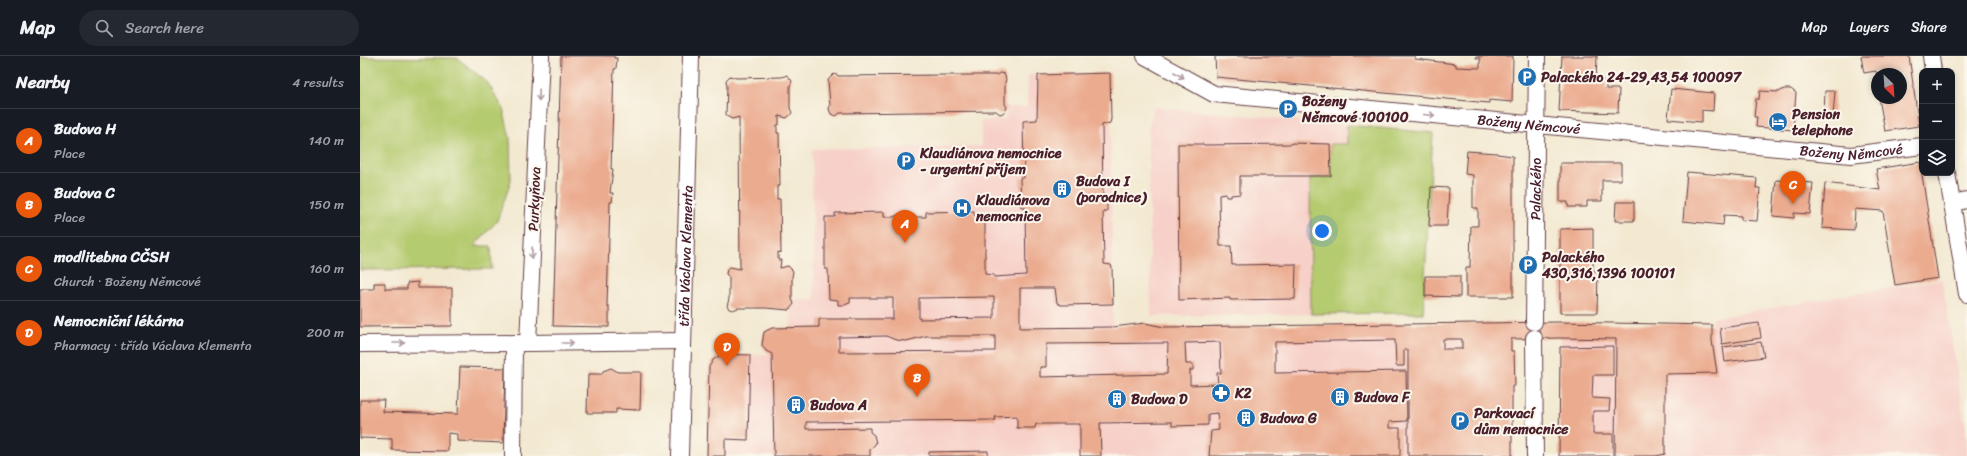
<!DOCTYPE html>
<html lang="en">
<head>
<meta charset="utf-8">
<style>
	body { margin:0; font-family:Sriracha,sans-serif; background:#242831; color:#f1f3f6 }
	.controls { position:absolute; right:12px; top:12px; display:grid; overflow:hidden; border-radius:8px; box-shadow:0 2px 6px #0003 }
	.controls button { width:36px; height:36px; display:grid; place-items:center; padding:0; border:0; border-bottom:1px solid #363941; background:#171b24; color:#f1f3f6; font:20px sans-serif }
	.compass { position:absolute; left:1511px; top:12px; width:36px; height:36px; border-radius:50%; background:#171b24; box-shadow:0 2px 6px #0003; rotate:155deg }
	.you { position:absolute; left:962px; top:175px; width:14px; height:14px; margin:-10px; border:3px solid #fff; border-radius:50%; background:#1a73e8; box-shadow:0 0 0 6px #1a73e833 }
	.badge { display:grid; place-items:center; width:26px; height:26px; border-radius:50%; background:#ea580c; color:#fff; font-size:13px; font-weight:700 }
	.pin { position:absolute; translate:-50% -33px; filter:drop-shadow(0 1px 2px #0008) }
	.pin::after { content:''; position:absolute; top:21px; width:14px; height:12px; background:inherit; clip-path:polygon(0 0,100% 0,50% 100%) }
	.list { margin:0; padding:0; list-style:none }
	h2 { display:flex; justify-content:space-between; align-items:center; height:52px; margin:0; padding:0 16px; font-size:17px }
	h2 small { font-size:13px; font-weight:400; color:#9ea1a6 }
	.list li { display:grid; grid-template-columns:26px 1fr auto; gap:12px; align-items:center; box-sizing:border-box; height:64px; padding:0 16px; border-top:1px solid #363941 }
	.list b { display:block; font-size:15px; white-space:nowrap }
	.list p { margin:0; font-size:13px; white-space:nowrap; color:#9ea1a6 }
	.list em { font-size:13px; font-style:normal; color:#9ea1a6 }
	.icon { flex:none; width:22px; height:22px; fill:none; stroke:currentColor; stroke-width:2; stroke-linecap:round; stroke-linejoin:round }
	.map { position:relative; flex:none; width:1607px; height:400px; overflow:hidden }
	header { display:flex; align-items:center; gap:24px; box-sizing:border-box; height:56px; padding:0 20px; background:#171b24; border-bottom:1px solid #363941 }
	header strong { font-size:19px }
	nav { display:flex; gap:22px; margin-inline-start:auto; font-size:14px }
	.search { width:280px; height:36px; background:#242831; display:flex; align-items:center; gap:10px; box-sizing:border-box; padding:0 14px; border-radius:22px; color:#9ea1a6; font-size:15px }
	main { display:flex }
	aside { flex:1; background:#171b24 }
	.map>svg:first-child { display:block }
</style>
</head>
<body>
<header>
<strong>Map</strong>
<div class="search"><svg class="icon" aria-label="search" viewBox="0 0 24 24"><circle cx="10" cy="10" r="6"/><path d="M15 15l6 6"/></svg>Search here</div>
<nav><a>Map</a><a>Layers</a><a>Share</a></nav>
</header>
<main>
<aside>
<h2>Nearby<small>4 results</small></h2>
<ul class="list">
<li><span class="badge">A</span><div><b>Budova H</b><p>Place</p></div><em>140 m</em></li>
<li><span class="badge">B</span><div><b>Budova C</b><p>Place</p></div><em>150 m</em></li>
<li><span class="badge">C</span><div><b>modlitebna CČSH</b><p>Church · Boženy Němcové</p></div><em>160 m</em></li>
<li><span class="badge">D</span><div><b>Nemocniční lékárna</b><p>Pharmacy · třída Václava Klementa</p></div><em>200 m</em></li>
</ul>
</aside>
<div class="map">
<svg width="1607" height="400" viewBox="0 0 1607 400">
	<rect width="100%" height="100%" fill="#fbf7ec"/>
	<filter id="ink" filterUnits="userSpaceOnUse"><feTurbulence type="fractalNoise" baseFrequency=".025" numOctaves="2"/><feDisplacementMap in="SourceGraphic" scale="8" xChannelSelector="R" yChannelSelector="G"/><feConvolveMatrix kernelMatrix="1 2 1 2 8 2 1 2 1" color-interpolation-filters="sRGB"/></filter>
	<filter id="wash" filterUnits="userSpaceOnUse"><feTurbulence type="fractalNoise" baseFrequency=".012" numOctaves="4" result="noise"/><feDisplacementMap in="SourceGraphic" scale="16" xChannelSelector="R" yChannelSelector="G"/><feGaussianBlur stdDeviation="0.9" result="paint"/><feColorMatrix in="noise" values="0 0 0 0 0 0 0 0 0 0 0 0 0 0 0 0 0 1.4 0 .05"/><feComposite in="paint" operator="in"/></filter>
	<g filter="url(#wash)">
		<rect width="100%" height="100%" fill="#f3e9d1"/>
		<path fill="#f7d1c9" d="M750,17L753,271L785,267L804,271L1200,266L1352,269L1353,262L1582,223L1607,381V400H1199L1200,282L1151,283V295H1154V400H365V383L388,384L390,299L410,298L402,289V282L407,274L431,272L430,253L434,248L432,243H454L452,93L621,90V65L645,63L647,51H667L668,19Z
			M794,51L1073,77L1063,257L791,260L788,75Z"/>
		<path fill="#b5cb70" stroke="#80754e" d="M0,1L97,2L127,26L143,52L150,82L151,125L137,165L114,190H131L132,213L0,214Z
			M987,69L1073,77L1063,257L951,258L950,122L971,121L970,88H987Z"/>
		<g id="blocks">
			<path fill="#ebab8f" fill-rule="evenodd" d="M201,0H254V2H257L256,13H254L251,113H253L250,137H253L252,146H250L247,250H249V271L193,270Z
				M855,0H1055V3L1096,8V11L1120,12V2H1116V0H1153L1152,46L1129,44V47L856,21Z
				M1202,0H1237L1236,24L1246,25V33H1259L1258,57L1199,55Z
				M1501,0H1549L1559,70L1525,75L1519,42H1541V18H1517L1516,15L1504,17Z
				M640,17L644,18L646,23L645,27V48L647,51L645,56L640,58L636,55L480,57L476,60L471,58L469,53L470,49L468,24L474,18L479,20L586,19H636Z
				M750,17L751,63L750,67L742,69L743,143H747V155H743L744,208L751,209L752,212L753,248L701,249L697,247L695,232H660V272L753,271L785,267L804,271L1200,266L1352,269V285L1357,317L1305,318V398L1296,400H1255L1256,283L1200,282L1151,283V295H1154L1155,330H1152V400H1048V294H1044V310H1036L1035,284L915,286V317L1046,315L1047,365L1029,366V372H1040V400H849L851,375L859,374L858,357L848,358V369L812,370V366L740,367L741,400H720V368H676L675,372H657V360L635,361L636,364L446,366V373L510,372V376L514,379L516,387L510,394V400H414L412,298L406,295L402,289L404,276L412,272L459,271V263H533V242H490V247L484,249H478V244L469,243L468,213H465V161H475V157L524,156V161H533L545,156L557,161H566V156L614,155V159H625V218L634,219V221L666,219L665,151H661L660,122H664L663,65L677,64L678,19ZM634,241V262L559,263V242ZM526,280L536,284L546,285L566,280H635V295L479,296V281ZM1083,283H1102V293H1083ZM860,286L861,317H857L858,328L830,329V314H833V308H826L825,287ZM808,287L807,318L680,321V311H686V288Z
				M427,19L432,25L430,30V52L432,57L427,62L419,60V69H417V77H419L420,130H417V143H420L421,197L418,196V204H421L420,212L428,210L433,215L432,221V243L434,248L429,254L406,252H378L373,254L369,253L367,250L369,243V221L366,218L367,213L370,211L380,213L379,61L372,63L368,61L366,58L367,31L366,24L370,20L376,22L422,21Z
				M1311,33L1354,37L1353,55L1342,54V66L1308,63Z
				M1424,33H1431L1436,37L1433,74L1396,71L1397,61H1394L1396,43H1399L1400,35L1419,36Z
				M1465,35H1475L1473,61L1464,60Z
				M932,87L970,88L971,120H880V138L871,139V141H866V138L859,139L860,190H871L872,209L936,208L935,243L870,244V242L819,244L818,88H843L844,89L932,88Z
				M1107,95L1137,97V98L1153,100V241H1106V211H1110L1111,170H1118V152H1113V119L1105,118Z
				M1560,106L1578,222L1535,229L1523,155L1495,153L1494,174L1462,172L1465,127L1520,134L1516,113Z
				M1200,107H1261V124H1242V145H1227V151H1208V146H1200Z
				M1327,116L1397,122L1396,132H1400L1397,165L1381,164V160L1364,159L1363,169L1323,165Z
				M1416,124L1453,127L1450,158L1434,157V162L1413,160Z
				M1071,131L1089,132L1087,170H1069Z
				M1256,146H1274V165H1255Z
				M1233,172V215H1238L1237,257H1200V173Z
				M1065,220H1100V241L1065,240Z
				M58,226V232H92V270L0,271V233H14V227H25V233H47V227Z
				M1399,267L1401,282L1362,288L1360,272Z
				M1401,286L1404,301L1365,306L1363,291Z
				M1253,290V319H1233L1232,342L1250,343L1249,355H1233V378H1253V400H1199L1200,291Z
				M362,298L390,299L388,384L365,383V400H347L349,311L353,304Z
				M100,311L145,312L143,387L97,385V378L88,377V395L32,394V383L0,382V344H24L23,356L98,358Z
				M251,312L258,316H281L280,354L256,353V357H227L228,318H242L243,315Z
				M628,395V400H569V396Z"/>
		</g>
	</g>
	<g filter="url(#ink)">
		<use href="#blocks" fill-opacity="0" stroke="#633d44" stroke-width="1"/>
		<g fill="none" stroke-linecap="round" stroke-linejoin="round">
			<g stroke="#633d44" stroke-width="18">
				<g id="street">
					<path d="M181,0L168,287L323,285"/>
					<path id="s1" d="M785,0L854,38L1491,99L1562,90"/>
					<path d="M1571,0L1573,15"/>
					<path d="M1587,117L1607,238"/>
					<path d="M1593,147L1607,144"/>
					<path id="s2" d="M1174,266L1177,0"/>
					<path d="M1174,282L1175,400"/>
					<path d="M0,288L168,287"/>
					<path d="M153,400L154,287"/>
					<path id="s3" d="M320,400L331,0"/>
				</g>
			</g>
			<use href="#street" stroke="#fff" stroke-width="16"/>
		</g>
		<defs><path id="oneway-shaft" d="M-6 0H5M1.5-3L5.5 0L1.5 3" fill="none" stroke-width="1.6" stroke-linecap="round" stroke-linejoin="round"/></defs>
		<g stroke="#ae9aa0">
			<use href="#oneway-shaft" transform="translate(819 19) rotate(30)"/>
			<use href="#oneway-shaft" transform="translate(179 39) rotate(92)"/>
			<use href="#oneway-shaft" transform="translate(1069 59) rotate(5)"/>
			<use href="#oneway-shaft" transform="translate(172 197) rotate(92)"/>
			<use href="#oneway-shaft" transform="translate(39 287)"/>
			<use href="#oneway-shaft" transform="translate(208 287)"/>
		</g>
	</g>
	<defs>
		<g id="parking-disc" transform="scale(1)"><circle r="9.5" fill="#1f6fb2" stroke="#fbf7ec"/><path d="M-3.5-5.5H1a3.5 3.5 0 0 1 0 7H-1V5.5H-3.5ZM-1-3.4V-.6H.8a1.4 1.4 0 0 0 0-2.8Z" fill="#fff"/></g>
		<g id="hotel-disc" transform="scale(1)"><circle r="9.5" fill="#1f6fb2" stroke="#fbf7ec"/><path d="M-6-4.5h1.5V1H6V5H4.5V3h-9V5H-6ZM-4 0a1.8 1.8 0 1 1 3.6 0ZM.5 0V-2.5h3Q6-2.5 6 0Z" fill="#fff"/></g>
		<g id="building-disc" transform="scale(1)"><circle r="9.5" fill="#1f6fb2" stroke="#fbf7ec"/><path d="M-4-6H4V6H1V3H-1V6H-4ZM-2.5-4.3h1.7v1.8h-1.7ZM.8-4.3h1.7v1.8H.8ZM-2.5-1h1.7V.8h-1.7ZM.8-1h1.7V.8H.8Z" fill="#fff"/></g>
		<g id="hospital-disc" transform="scale(1)"><circle r="9.5" fill="#1f6fb2" stroke="#fbf7ec"/><path d="M-5-5h3v3.5h4V-5h3V5h-3V1.5h-4V5h-3Z" fill="#fff"/></g>
		<g id="pharmacy-disc" transform="scale(1)"><circle r="9.5" fill="#1f6fb2" stroke="#fbf7ec"/><path d="M-2-6h4v4h4v4h-4v4h-4v-4h-4v-4h4Z" fill="#fff"/></g>
	</defs>
	<g fill-rule="evenodd">
		<use href="#parking-disc" x="1167" y="21"/>
		<use href="#parking-disc" x="928" y="53"/>
		<use href="#hotel-disc" x="1418" y="66"/>
		<use href="#parking-disc" x="546" y="105"/>
		<use href="#building-disc" x="702" y="133"/>
		<use href="#hospital-disc" x="602" y="152"/>
		<use href="#parking-disc" x="1168" y="209"/>
		<use href="#pharmacy-disc" x="861" y="337"/>
		<use href="#building-disc" x="980" y="341"/>
		<use href="#building-disc" x="757" y="343"/>
		<use href="#building-disc" x="436" y="349"/>
		<use href="#building-disc" x="886" y="362"/>
		<use href="#parking-disc" x="1100" y="365"/>
	</g>
	<g text-anchor="middle" stroke-width="4" stroke-linejoin="round" paint-order="stroke">
		<g font-size="14" font-weight="bold" fill="#4a1f2b" stroke="#fbf7ec" text-anchor="start">
			<text x="1181" y="26">Palackého 24-29,43,54 100097</text>
			<text x="942" y="50">Boženy<tspan x="942" dy="16">Němcové 100100</tspan></text>
			<text x="1432" y="63">Pension<tspan x="1432" dy="16">telephone</tspan></text>
			<text x="560" y="102">Klaudiánova nemocnice<tspan x="560" dy="16">- urgentní příjem</tspan></text>
			<text x="716" y="130">Budova I<tspan x="716" dy="16">(porodnice)</tspan></text>
			<text x="616" y="149">Klaudiánova<tspan x="616" dy="16">nemocnice</tspan></text>
			<text x="1182" y="206">Palackého<tspan x="1182" dy="16">430,316,1396 100101</tspan></text>
			<text x="875" y="342">K2</text>
			<text x="994" y="346">Budova F</text>
			<text x="771" y="348">Budova D</text>
			<text x="450" y="354">Budova A</text>
			<text x="1114" y="362">Parkovací<tspan x="1114" dy="16">dům nemocnice</tspan></text>
			<text x="900" y="367">Budova G</text>
		</g>
		<g font-size="14" fill="#4a1f2b" stroke="#fbf7ec">
			<text dy="5" stroke="none"><textPath href="#s1" startOffset="395">Boženy Němcové</textPath></text>
			<text dy="5" stroke="none"><textPath href="#s1" startOffset="719">Boženy Němcové</textPath></text>
			<text dy="5" stroke="none"><textPath href="#s2" startOffset="133">Palackého</textPath></text>
			<text transform="translate(174 143) rotate(-88)" y="5">Purkyňova</text>
			<text dy="5" stroke="none"><textPath href="#s3" startOffset="200">třída Václava Klementa</textPath></text>
		</g>
	</g>
</svg>
<div class="controls">
<button>+</button>
<button>−</button>
<button><svg class="icon" aria-label="layers" viewBox="0 0 24 24"><path d="M12 4l9 5-9 5-9-5zM3 14l9 5 9-5"/></svg></button>
</div>
<svg class="compass" viewBox="-18 -18 36 36"><path d="M0-13l5 13h-10z" fill="#e53935"/><path d="M0 13l5-13h-10z" fill="#9ea1a6"/></svg>
<div class="you"></div>
<div class="pin badge" style="left:545px;top:187px">A</div>
<div class="pin badge" style="left:557px;top:341px">B</div>
<div class="pin badge" style="left:1433px;top:148px">C</div>
<div class="pin badge" style="left:367px;top:310px">D</div>
</div>
</main>
</body>
</html>
